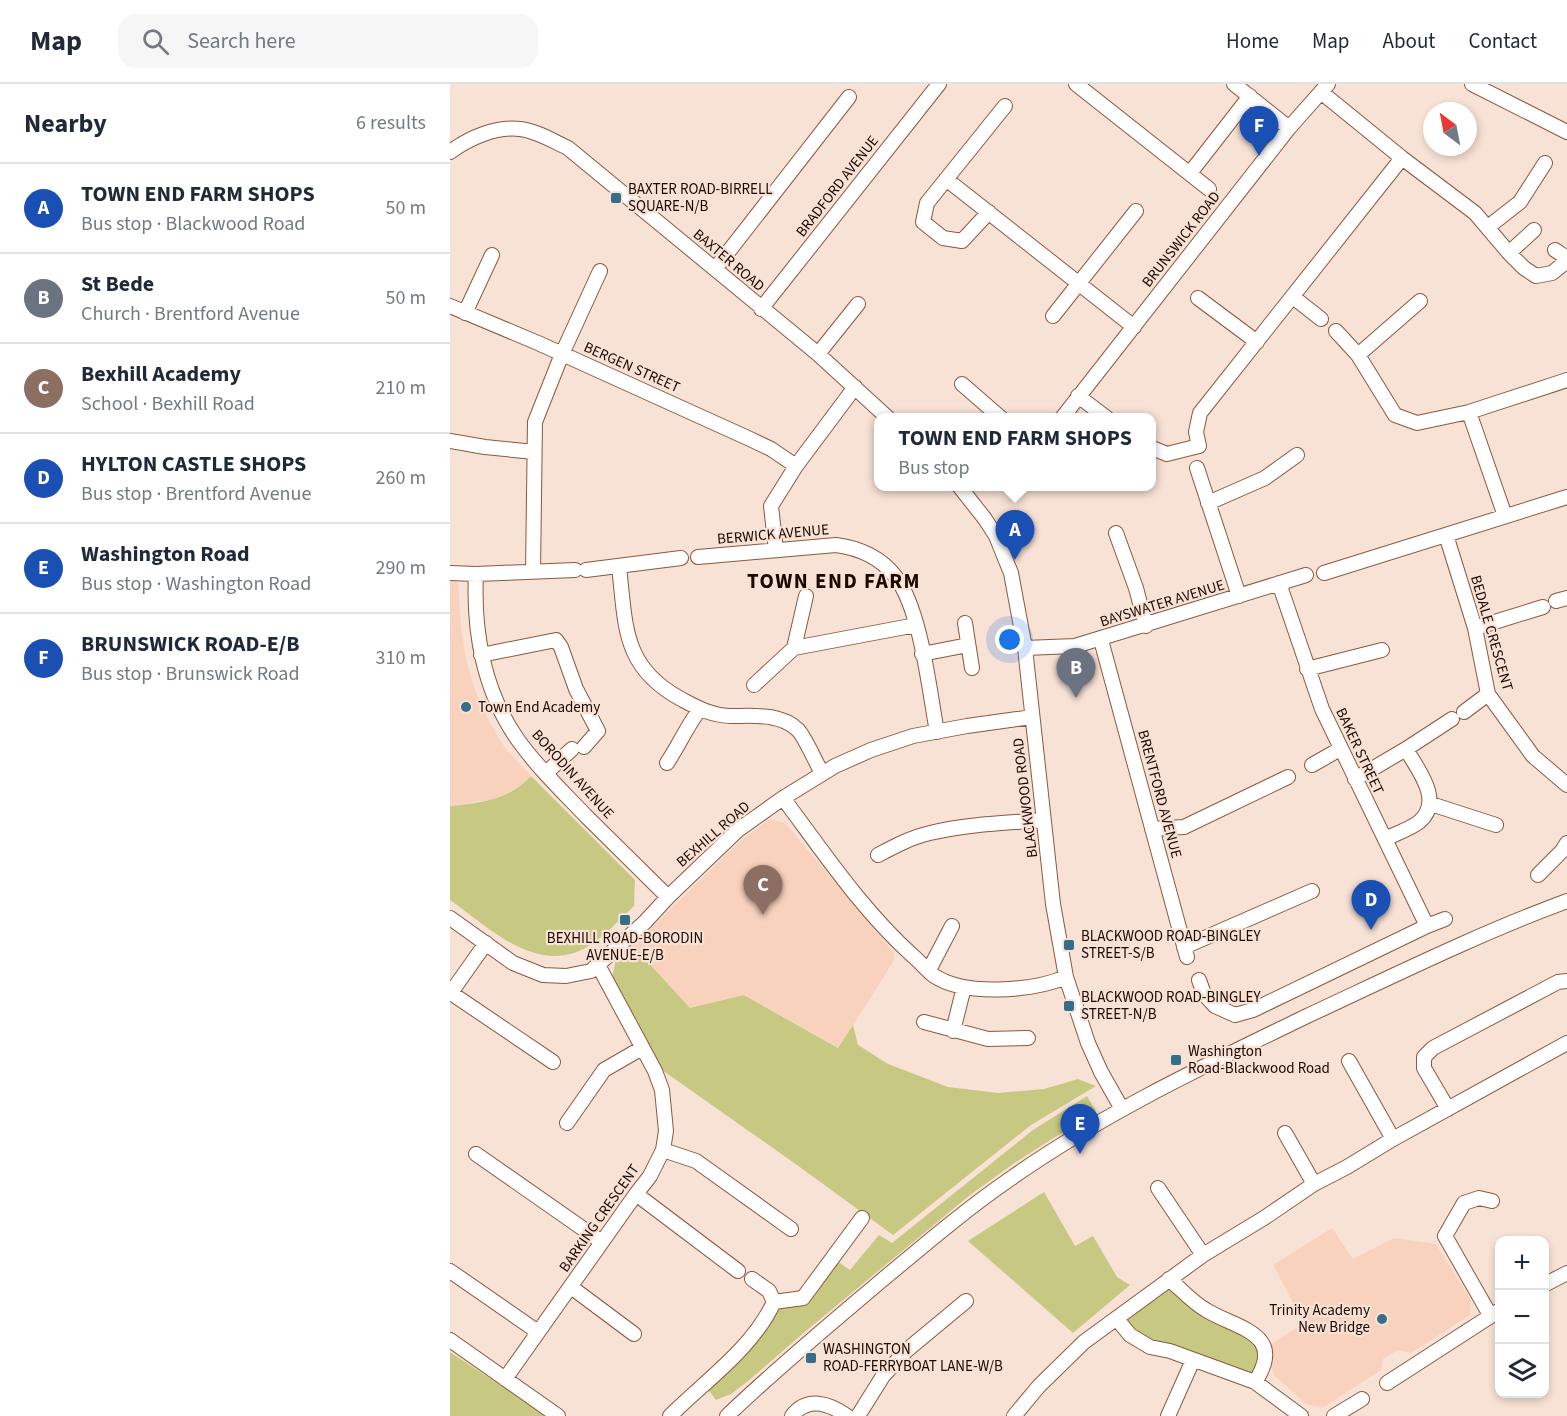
<!DOCTYPE html>
<html lang="en">
<head>
<meta charset="utf-8">
<style>
	body { margin:0; font-family:"Source Sans 3",sans-serif; background:#f6f6f7; color:#1f2937 }
	.controls { position:absolute; right:18px; bottom:18px; display:grid; overflow:hidden; border-radius:12px; box-shadow:0 3px 9px #0003 }
	.controls button { width:54px; height:54px; display:grid; place-items:center; padding:0; border:0; border-bottom:2px solid #e0e1e3; background:#fff; color:#1f2937; font:30px sans-serif }
	.compass { position:absolute; left:973px; top:18px; width:54px; height:54px; border-radius:50%; background:#fff; box-shadow:0 3px 9px #0003; rotate:328deg }
	.you { position:absolute; left:560px; top:556px; width:21px; height:21px; margin:-15px; border:4px solid #fff; border-radius:50%; background:#1a73e8; box-shadow:0 0 0 9px #1a73e833 }
	.badge { display:grid; place-items:center; width:39px; height:39px; border-radius:50%; background:#356e88; color:#fff; font-size:20px; font-weight:700 }
	.pin { position:absolute; translate:-50% -50px; filter:drop-shadow(0 2px 3px #0008) }
	.pin::after { content:''; position:absolute; top:32px; width:21px; height:18px; background:inherit; clip-path:polygon(0 0,100% 0,50% 100%) }
	.popup { position:absolute; left:424px; top:329px; width:282px; height:78px; box-sizing:border-box; display:grid; place-content:center; border-radius:12px; background:#fff; filter:drop-shadow(0 2px 4px #0005); font-size:20px; white-space:nowrap; color:#747a83 }
	.popup b { font-size:22px; color:#1f2937 }
	.popup::after { content:''; position:absolute; left:50%; top:100%; margin-left:-12px; border:12px solid transparent; border-top-color:#fff }
	.list { margin:0; padding:0; list-style:none }
	h2 { display:flex; justify-content:space-between; align-items:center; height:78px; margin:0; padding:0 24px; font-size:26px }
	h2 small { font-size:20px; font-weight:400; color:#747a83 }
	.list li { display:grid; grid-template-columns:39px 1fr auto; gap:18px; align-items:center; box-sizing:border-box; height:90px; padding:0 24px; border-top:2px solid #e0e1e3 }
	.list b { display:block; font-size:22px; white-space:nowrap }
	.list p { margin:0; font-size:20px; white-space:nowrap; color:#747a83 }
	.list em { font-size:20px; font-style:normal; color:#747a83 }
	.icon { flex:none; width:33px; height:33px; fill:none; stroke:currentColor; stroke-width:2; stroke-linecap:round; stroke-linejoin:round }
	.map { position:relative; flex:none; width:1117px; height:1332px; overflow:hidden }
	header { display:flex; align-items:center; gap:36px; box-sizing:border-box; height:84px; padding:0 30px; background:#fff; border-bottom:2px solid #e0e1e3 }
	header strong { font-size:28px }
	nav { display:flex; gap:33px; margin-inline-start:auto; font-size:21px }
	.search { width:420px; height:54px; background:#f6f6f7; display:flex; align-items:center; gap:15px; box-sizing:border-box; padding:0 21px; border-radius:18px; color:#747a83; font-size:22px }
	main { display:flex }
	aside { flex:1; background:#fff }
	.map>svg:first-child { display:block }
</style>
</head>
<body>
<header>
<strong>Map</strong>
<div class="search"><svg class="icon" aria-label="search" viewBox="0 0 24 24"><circle cx="10" cy="10" r="6"/><path d="M15 15l6 6"/></svg>Search here</div>
<nav><a>Home</a><a>Map</a><a>About</a><a>Contact</a></nav>
</header>
<main>
<aside>
<h2>Nearby<small>6 results</small></h2>
<ul class="list">
<li><span class="badge" style="background:#1a4fb4">A</span><div><b>TOWN END FARM SHOPS</b><p>Bus stop · Blackwood Road</p></div><em>50 m</em></li>
<li><span class="badge" style="background:#6b7280">B</span><div><b>St Bede</b><p>Church · Brentford Avenue</p></div><em>50 m</em></li>
<li><span class="badge" style="background:#8d6e63">C</span><div><b>Bexhill Academy</b><p>School · Bexhill Road</p></div><em>210 m</em></li>
<li><span class="badge" style="background:#1a4fb4">D</span><div><b>HYLTON CASTLE SHOPS</b><p>Bus stop · Brentford Avenue</p></div><em>260 m</em></li>
<li><span class="badge" style="background:#1a4fb4">E</span><div><b>Washington Road</b><p>Bus stop · Washington Road</p></div><em>290 m</em></li>
<li><span class="badge" style="background:#1a4fb4">F</span><div><b>BRUNSWICK ROAD-E/B</b><p>Bus stop · Brunswick Road</p></div><em>310 m</em></li>
</ul>
</aside>
<div class="map">
<svg width="1117" height="1332" viewBox="0 0 1117 1332">
	<rect width="100%" height="100%" fill="#f8e1d5"/>
	<path fill="#f9d2be" d="M0,496L8,497L11,543L16,575L25,606L40,639L55,664L81,692L68,704L45,715L0,722Z
		M320,735L335,739L444,869L443,878L389,964L295,911L240,924L183,862L289,758Z
		M882,1144L903,1175L944,1154L986,1160L1021,1216L1020,1231L961,1269L948,1266L933,1275L931,1286L872,1324L856,1320L824,1291L820,1278V1261L854,1239L823,1181Z"/>
	<path fill="#c7c982" d="M81,692L185,796L184,822C171,834 158,849 143,859C91,896 41,845 0,816V722C30,719 59,716 81,692Z
		M183,862L240,924L294,911L388,964L403,941L408,961L438,980L498,1003L548,1009L594,1005L628,995L646,1002L581,1041L443,1151L347,1081L212,986L162,894L166,875Z
		M637,1012L646,1027L563,1080L520,1111L357,1246L298,1297L281,1310L266,1316L257,1304L315,1246L328,1226L387,1177L400,1186L429,1151L442,1159L583,1046Z
		M594,1108L625,1162L643,1152L667,1193L680,1201L623,1249L518,1157Z
		M719,1195L779,1236L816,1268L805,1298L700,1263L667,1235Z
		M0,1268L97,1332H0Z"/>
	<g fill="none" stroke-linecap="round" stroke-linejoin="round">
		<g stroke="#8a593e" stroke-width="16">
			<path id="minor" d="M626,0L759,105
				M784,0L839,44
				M1022,0L1117,48
				M871,8L952,74L1025,129L1059,169L1074,184L1086,192L1102,189L1117,177
				M0,68C19,54 46,42 70,45C87,47 103,57 118,64L368,270L438,334
				M740,89L800,12
				M496,95L684,243
				M539,128L512,157L493,154L473,138L477,119L555,22
				M1038,143L1070,118L1095,79
				M1105,166L1117,174
				M1059,169L1084,146
				M265,185L399,13
				M843,213L871,235
				M748,214L807,258
				M0,222L88,259L300,355L321,365L346,382
				M311,225L489,0
				M15,229L42,171
				M603,232L686,127
				M886,247L908,271L945,331L967,339L1019,328L1117,296
				M368,270L408,220
				M908,271L970,217
				M512,300L551,334
				M628,312L657,334
				M1019,328L1055,432
				M612,334L839,44L878,0
				M0,357L35,363L84,368
				M702,364L717,370L749,362L746,348L750,329L952,74
				M747,384L789,512
				M509,402L535,435L546,452L561,489L575,564L603,820L616,893L638,959L651,988L672,1025
				M758,419L815,394L847,371
				M666,449L686,504L696,542
				M996,451L1025,544L1038,610L1083,672L1117,701
				M326,466L321,422L346,382L405,303
				M248,473L386,461C409,464 430,473 445,492C471,525 479,605 487,648
				M169,483C176,542 172,583 231,615C248,624 262,632 282,632C303,632 331,629 348,646C355,653 366,679 372,689
				M136,486L231,474
				M83,488L85,338L112,270L150,187
				M0,489L26,490L125,486
				M874,489L1117,413
				M26,490C23,548 34,608 68,656C88,684 113,708 136,732C163,759 191,786 218,813
				M829,499L872,625L977,842
				M1106,517L1117,514
				M515,539L522,584
				M1025,544L1093,523
				M651,556L737,873
				M344,564L356,512
				M575,564L625,562L856,491
				M472,570L518,561
				M31,571L106,556L111,563L126,605L148,647L134,663
				M857,585L932,566
				M304,601L344,564L466,541
				M1014,628L1038,610
				M217,679C229,661 237,642 250,625
				M862,681L890,665
				M96,689L122,665
				M905,695L956,665L1002,635
				M333,714C374,769 412,826 463,872C470,878 476,885 483,891C514,913 583,907 616,893
				M981,720L1046,741
				M702,745L734,743L838,693
				M935,755C945,750 960,745 969,738C994,717 968,686 956,665
				M428,771C445,762 462,753 480,749C517,740 556,739 593,736
				M1088,791L1112,767L1117,759
				M0,834L63,879L93,891L116,892L141,887L195,838L218,813L288,746L333,714L385,682L421,666L463,652L517,642L582,633
				M734,863L862,807
				M479,886L502,842
				M749,896L754,910L765,922L785,931L803,926L977,842L995,835
				M1,909L103,978
				M0,910L36,859
				M474,938L538,955L578,954
				M503,947L514,903
				M899,977L943,1055
				M998,1025L974,984V973L983,964L1108,898L1117,897
				M117,1039L154,986L192,964
				M835,1049L864,1100
				M213,1066L246,1077L341,1145
				M26,1070L152,1158
				M708,1104L753,1171
				M186,1110L288,1187
				M0,1187L88,1248
				M302,1195L319,1207L324,1218
				M719,1195C731,1205 742,1218 756,1226C787,1245 837,1249 805,1298
				M1094,1201L1117,1189
				M121,1203L184,1250
				M324,1218L353,1214L412,1134
				M1040,1231L995,1152L1014,1119L1029,1114L1042,1117
				M667,1235L680,1251L700,1263L720,1267L805,1298L851,1332
				M0,1256L108,1332
				M55,1295L186,1110L200,1092L213,1066L216,1047L212,1006L205,987L148,881
				M937,1299L1050,1226
				M220,1332C256,1296 302,1265 324,1218
				M277,1332C326,1285 379,1241 431,1197C473,1162 515,1126 560,1095C652,1030 756,981 857,932C943,892 1028,850 1117,817
				M342,1332C357,1312 379,1319 397,1332
				M408,1332L433,1292L457,1266L516,1217
				M564,1332L589,1302L634,1258L753,1171L814,1134L864,1100L897,1083L943,1055L1117,959
				M718,1332L743,1276
				M884,1332L912,1315"/>
		</g>
		<use href="#minor" stroke="#fff" stroke-width="14"/>
	</g>
	<g fill="#356e88" stroke="#f8e1d5" stroke-width="2">
		<rect x="160" y="108" width="12" height="12" rx="3"/>
		<circle cx="16" cy="623" r="6"/>
		<rect x="169" y="830" width="12" height="12" rx="3"/>
		<rect x="613" y="855" width="12" height="12" rx="3"/>
		<rect x="613" y="916" width="12" height="12" rx="3"/>
		<rect x="720" y="970" width="12" height="12" rx="3"/>
		<circle cx="932" cy="1235" r="6"/>
		<rect x="355" y="1268" width="12" height="12" rx="3"/>
	</g>
	<g text-anchor="middle" stroke-width="4.5" stroke-linejoin="round" paint-order="stroke">
		<g font-size="15" fill="#1b0902" stroke="#f8e1d5">
			<text transform="translate(387 102) rotate(-52)" y="5">BRADFORD AVENUE</text>
			<text transform="translate(731 155) rotate(-52)" y="5">BRUNSWICK ROAD</text>
			<text transform="translate(279 176) rotate(40)" y="5">BAXTER ROAD</text>
			<text transform="translate(182 283) rotate(24)" y="5">BERGEN STREET</text>
			<text transform="translate(323 450) rotate(-5)" y="5">BERWICK AVENUE</text>
			<text transform="translate(712 519) rotate(-17)" y="5">BAYSWATER AVENUE</text>
			<text transform="translate(1042 549) rotate(74)" y="5">BEDALE CRESCENT</text>
			<text transform="translate(910 667) rotate(65)" y="5">BAKER STREET</text>
			<text transform="translate(123 690) rotate(48)" y="5">BORODIN AVENUE</text>
			<text transform="translate(710 710) rotate(75)" y="5">BRENTFORD AVENUE</text>
			<text transform="translate(575 714) rotate(-97)" y="5">BLACKWOOD ROAD</text>
			<text transform="translate(263 750) rotate(-41)" y="5">BEXHILL ROAD</text>
			<text transform="translate(149 1134) rotate(-55)" y="5">BARKING CRESCENT</text>
		</g>
		<g font-size="15" fill="#1b0902" stroke="#f8e1d5" text-anchor="start">
			<text x="178" y="110">BAXTER ROAD-BIRRELL<tspan x="178" dy="17">SQUARE-N/B</tspan></text>
			<text x="28" y="628">Town End Academy</text>
			<text x="631" y="857">BLACKWOOD ROAD-BINGLEY<tspan x="631" dy="17">STREET-S/B</tspan></text>
			<text x="175" y="859" text-anchor="middle">BEXHILL ROAD-BORODIN<tspan x="175" dy="17">AVENUE-E/B</tspan></text>
			<text x="631" y="918">BLACKWOOD ROAD-BINGLEY<tspan x="631" dy="17">STREET-N/B</tspan></text>
			<text x="738" y="972">Washington<tspan x="738" dy="17">Road-Blackwood Road</tspan></text>
			<text x="920" y="1231" text-anchor="end">Trinity Academy<tspan x="920" dy="17">New Bridge</tspan></text>
			<text x="373" y="1270">WASHINGTON<tspan x="373" dy="17">ROAD-FERRYBOAT LANE-W/B</tspan></text>
		</g>
		<g font-size="21" font-weight="bold" letter-spacing="1.5" fill="#1b0902" stroke="#f8e1d5">
			<text x="384" y="504">TOWN END FARM</text>
		</g>
	</g>
</svg>
<div class="controls">
<button>+</button>
<button>−</button>
<button><svg class="icon" aria-label="layers" viewBox="0 0 24 24"><path d="M12 4l9 5-9 5-9-5zM3 14l9 5 9-5"/></svg></button>
</div>
<svg class="compass" viewBox="-18 -18 36 36"><path d="M0-13l5 13h-10z" fill="#e53935"/><path d="M0 13l5-13h-10z" fill="#747a83"/></svg>
<div class="you"></div>
<div class="pin badge" style="left:565px;top:476px;background:#1a4fb4">A</div>
<div class="popup"><b>TOWN END FARM SHOPS</b>Bus stop</div>
<div class="pin badge" style="left:626px;top:614px;background:#6b7280">B</div>
<div class="pin badge" style="left:313px;top:831px;background:#8d6e63">C</div>
<div class="pin badge" style="left:921px;top:846px;background:#1a4fb4">D</div>
<div class="pin badge" style="left:630px;top:1070px;background:#1a4fb4">E</div>
<div class="pin badge" style="left:809px;top:72px;background:#1a4fb4">F</div>
</div>
</main>
</body>
</html>
